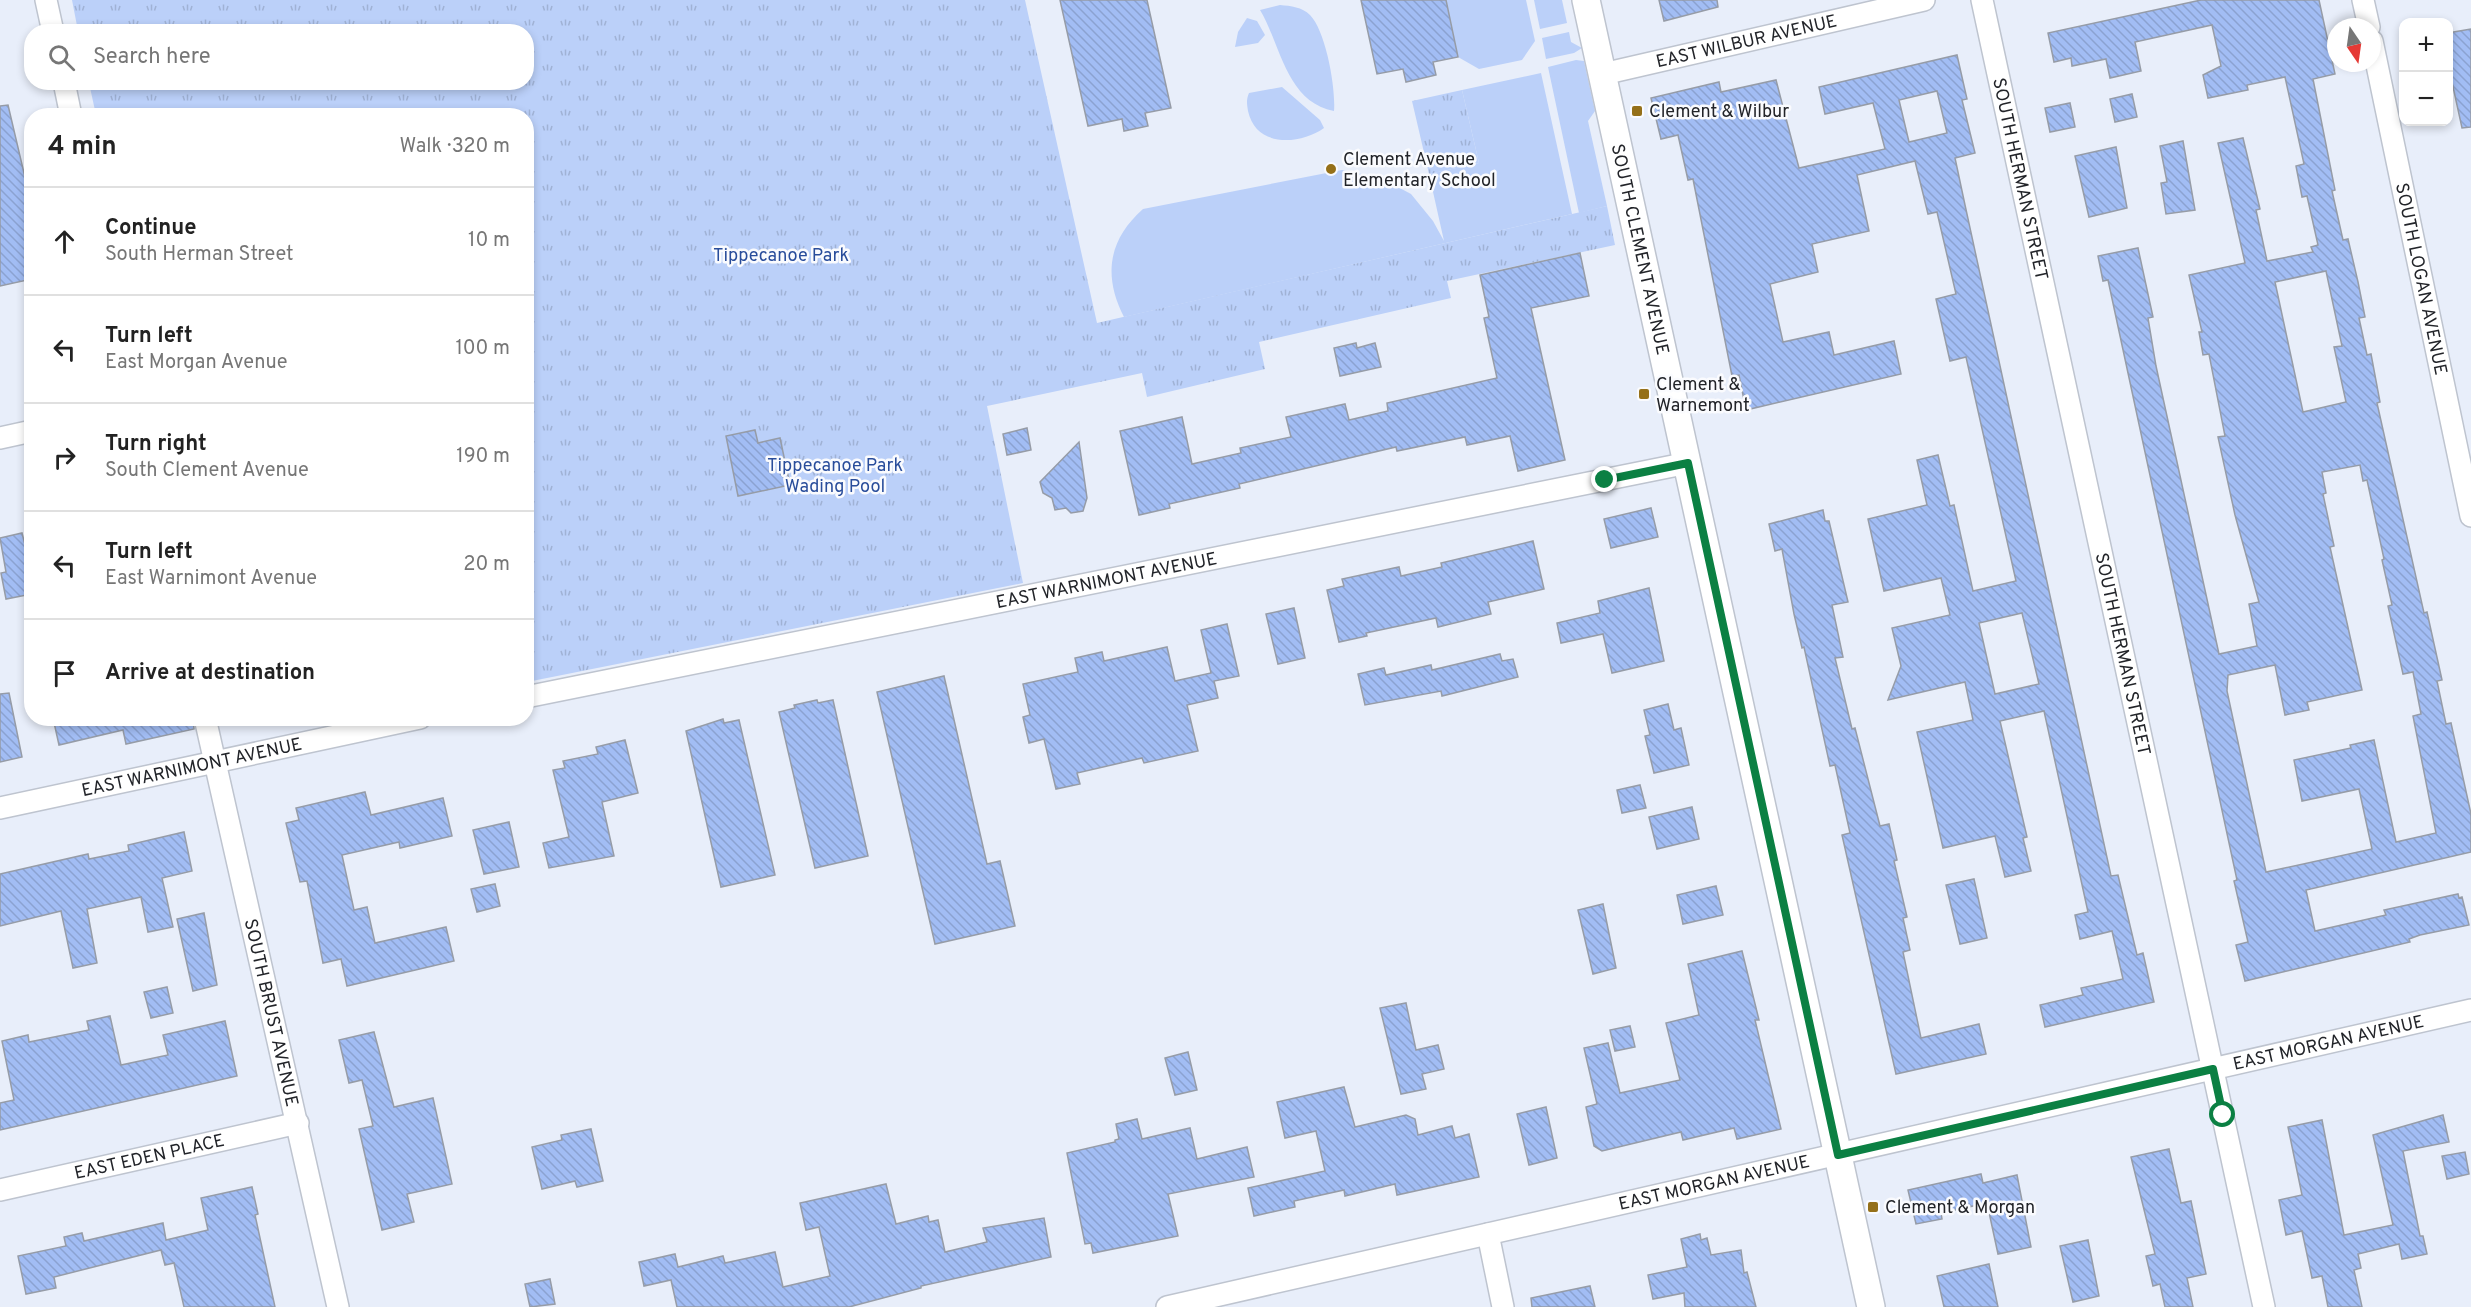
<!DOCTYPE html>
<html lang="en">
<head>
<meta charset="utf-8">
<style>
	:root { --surface:#fff; --page:#f2f2f2; --text:#222; --muted:#767676; --line:#e0e0e0 }
	body { margin:0; font-family:Overpass,sans-serif; background:var(--page); color:var(--text) }
	.controls { position:absolute; right:18px; top:18px; display:grid; overflow:hidden; border-radius:12px; box-shadow:0 3px 9px #0003 }
	.controls button { width:54px; height:54px; display:grid; place-items:center; padding:0; border:0; border-bottom:2px solid var(--line); background:var(--surface); color:var(--text); font:30px sans-serif }
	.compass { position:absolute; left:2327px; top:18px; width:54px; height:54px; border-radius:50%; background:var(--surface); box-shadow:0 3px 9px #0003; rotate:167deg }
	.stop { position:absolute; width:18px; height:18px; margin:-14px; border:4px solid #0b8043; border-radius:50%; background:#fff }
	.stop.end { background:#0b8043; border-color:#fff; box-shadow:0 2px 6px #0008 }
	.list { margin:0; padding:0; list-style:none }
	h2 { display:flex; justify-content:space-between; align-items:center; height:78px; margin:0; padding:0 24px; font-size:26px }
	h2 small { font-size:20px; font-weight:400; color:var(--muted) }
	.list li { display:grid; grid-template-columns:39px 1fr auto; gap:18px; align-items:center; box-sizing:border-box; height:108px; padding:0 24px; border-top:2px solid var(--line) }
	.list b { display:block; font-size:22px; white-space:nowrap }
	.list p { margin:0; font-size:20px; white-space:nowrap; color:var(--muted) }
	.list em { font-size:20px; font-style:normal; color:var(--muted) }
	.icon { flex:none; width:33px; height:33px; fill:none; stroke:currentColor; stroke-width:2; stroke-linecap:round; stroke-linejoin:round }
	.map { position:relative; flex:none; width:2471px; height:1307px; overflow:hidden }
	.search { position:absolute; background:var(--surface); box-shadow:0 3px 9px #0003; left:24px; top:24px; width:510px; height:66px; display:flex; align-items:center; gap:15px; box-sizing:border-box; padding:0 21px; border-radius:24px; color:var(--muted); font-size:22px }
	.panel { position:absolute; background:var(--surface); box-shadow:0 3px 9px #0003; left:24px; top:108px; width:510px; height:618px; border-radius:24px }
	.map>svg:first-child { display:block }
	.grass { fill:#bbd0f9 }
	.park { fill:url(#park-tufts) }
	.building { fill:url(#building-back-hatch); stroke:#969ca7; stroke-width:1.5; fill-rule:evenodd }
	.lines { fill:none; stroke-linecap:round; stroke-linejoin:round }
	.minor-casing { stroke:#bec4cf; stroke-width:24 }
	.tertiary-casing { stroke:#bec4cf; stroke-width:30 }
	.minor { stroke:#fff; stroke-width:21 }
	.tertiary { stroke:#fff; stroke-width:27 }
	.route { stroke:#0b8043; stroke-width:8 }
	.poi-dot { fill:#957019; stroke:#fafbfe; stroke-width:2 }
	.labels { text-anchor:middle; stroke-width:5; stroke-linejoin:round; paint-order:stroke }
	.street-label { font-size:18px; fill:#222429; stroke:#fafbfe }
	.poi-label { font-size:18px; fill:#222429; stroke:#fafbfe; text-anchor:start }
	.park-label { font-size:18px; fill:#294d9b; stroke:#fafbfe }
</style>
</head>
<body>
<div class="map">
<svg width="2471" height="1307" viewBox="0 0 2471 1307">
	<defs>
		<pattern id="park-tufts" width="24" height="20" patternUnits="userSpaceOnUse" patternTransform="scale(1.5)"><rect width="24" height="20" fill="#bbd0f9"/><path d="M3 7l-1-3M5 7V3M7 7l1-3M15 17l-1-3M17 17v-4M19 17l1-3" fill="none" stroke="#a0b2d5"/></pattern>
		<pattern id="building-back-hatch" width="6" height="6" patternUnits="userSpaceOnUse" patternTransform="scale(1.5)"><rect width="6" height="6" fill="#a2bdf4"/><path d="M-1 5l2 2M0 0l6 6M5-1l2 2" fill="none" stroke="#8ba2d1"/></pattern>
	</defs>
	<rect width="100%" height="100%" fill="#e8eefa"/>
	<!-- grass -->
	<g class="grass">
		<path d="M1446,0H1526L1535,41L1522,60L1479,69L1458,57Z"/>
		<path d="M1534,0H1562L1567,23L1540,29Z"/>
		<path d="M1280,5C1291,6 1302,7 1310,15C1326,31 1336,89 1334,111C1286,102 1281,45 1260,10Z"/>
		<path d="M1247,18L1257,21L1265,35L1258,43L1235,47L1238,32Z"/>
		<path d="M1569,32L1571,42L1582,48L1574,53L1546,59L1542,38Z"/>
		<path d="M1576,60L1584,61L1595,111L1588,121L1607,206L1579,213L1548,67Z"/>
		<path d="M1541,73L1572,214L1124,317C1103,276 1108,240 1143,209L1342,170L1381,178L1411,194L1433,221L1444,241L1429,174L1479,163L1462,90Z"/>
		<path d="M1282,87L1320,120L1324,128C1300,145 1256,148 1248,111C1247,104 1246,100 1249,93Z"/>
	</g>
	<!-- park -->
	<g class="park">
		<path d="M72,0H1025L1097,323L1607,206L1615,245L1447,281L1451,298L1259,342L1265,369L1147,397L1142,373L987,406L1023,583L527,682L526,116L96,115L89,83L526,82V32L78,31Z"/>
		<path d="M1462,90L1479,163L1429,174L1412,101Z"/>
	</g>
	<!-- building -->
	<g class="building">
		<path d="M1060,0H1147L1171,108L1145,113L1148,126L1124,131L1122,119L1088,126Z"/>
		<path d="M1361,0H1446L1458,57L1433,62L1436,75L1406,82L1403,69L1377,74Z"/>
		<path d="M1659,0H1717L1718,7L1664,21Z"/>
		<path d="M2201,0H2319L2335,74L2313,79L2335,190L2332,191L2343,240L2348,239L2358,282L2365,317L2359,318L2367,355L2371,354L2380,402L2377,403L2424,613L2427,612L2442,680L2437,681L2446,724L2451,723L2471,814V852L2306,890L2315,931L2386,915L2384,910L2458,894L2459,898L2462,897L2469,925L2420,935L2409,939L2410,942L2245,981L2236,945L2248,942L2234,881L2237,880L2108,280L2103,281L2098,256L2138,248L2153,317L2148,318L2156,366L2219,654L2257,646L2249,604L2259,602L2235,515L2218,437L2225,436L2209,354L2203,355L2199,332H2202L2189,275L2245,263L2218,143L2243,138L2260,209L2256,210L2267,261L2313,252L2311,247L2318,245L2307,196L2302,197L2296,166L2304,164L2285,77L2247,85L2248,90L2208,98L2203,75L2221,66L2212,25L2135,42L2141,71L2110,78L2106,59L2072,66L2071,58L2054,62L2048,33ZM2326,271L2342,346L2334,347L2346,402L2303,412L2275,282ZM2360,465L2363,481L2367,480L2384,559L2382,560L2392,605L2388,606L2403,674L2413,672L2421,714L2413,716L2436,833L2396,842L2374,740L2350,745L2351,748L2294,760L2302,801L2359,789L2372,849L2266,872L2227,691L2228,675L2275,665L2285,715L2309,710L2307,702L2362,690L2330,547L2334,546L2323,494L2326,493L2322,472Z"/>
		<path d="M2471,29V127L2462,128L2448,64V33Z"/>
		<path d="M1957,55L1967,99L1962,100L1975,153L1955,158L1965,205L2111,876L2118,875L2137,955L2143,953L2154,1002L2045,1027L2040,1005L2083,995L2081,988L2123,979L2112,931L2080,939L2075,915L2088,912L2044,711L2000,721L2027,837L2023,838L2031,871L2005,877L1995,836L1943,848L1917,732L1973,720L1965,682L1888,700L1901,666L1892,628L1950,615L1941,578L1884,591L1868,519L1927,505L1917,460L1938,455L1950,506L1954,505L1973,591L2016,581L1966,357L1950,361L1936,299L1956,294L1937,212L1928,214L1915,161L1857,175L1869,231L1812,244L1818,272L1770,284L1783,342L1829,332L1834,355L1894,341L1901,374L1746,410L1739,375L1732,376L1693,179L1688,180L1678,135L1661,139L1651,98L1719,82L1721,92L1776,80L1799,168L1885,149L1873,103L1825,114L1819,87ZM1937,91L1947,133L1909,142L1899,100ZM2022,613L2039,684L1995,694L1979,623Z"/>
		<path d="M2132,94L2137,117L2115,122L2110,99Z"/>
		<path d="M2070,103L2075,127L2050,132L2045,108Z"/>
		<path d="M8,105L32,207V279L0,286V106Z"/>
		<path d="M2183,141L2195,210L2166,214L2161,183L2167,182L2160,146Z"/>
		<path d="M2116,147L2127,208L2089,217L2075,156Z"/>
		<path d="M1580,253L1589,296L1531,308L1565,460L1518,471L1510,436L1467,445L1465,437L1397,451L1396,447L1239,484L1240,488L1169,504L1170,508L1139,515L1120,431L1182,417L1192,464L1241,453L1240,448L1291,437L1286,417L1345,404L1349,420L1388,411L1387,403L1497,378L1484,318L1489,317L1480,275Z"/>
		<path d="M1356,343L1357,348L1375,343L1381,367L1340,376L1334,348Z"/>
		<path d="M1027,428L1031,450L1007,455L1003,434Z"/>
		<path d="M755,430L758,443L780,438L790,485L738,496L726,436Z"/>
		<path d="M1079,442L1087,498L1083,511L1071,513L1066,508L1055,510L1052,498L1043,493L1040,482Z"/>
		<path d="M1651,508L1658,537L1611,548L1604,519Z"/>
		<path d="M1823,510L1825,521H1829L1848,602L1832,605L1843,657L1835,658L1852,729L1855,728L1880,826L1889,824L1897,860L1894,861L1907,917L1903,918L1910,950L1903,952L1921,1038L1979,1024L1986,1054L1896,1074L1842,835L1850,833L1835,765L1830,766L1804,647L1802,648L1794,614L1782,549L1775,551L1769,524Z"/>
		<path d="M22,533L32,572V594L6,599L1,573L6,572L0,538Z"/>
		<path d="M1533,541L1544,589L1488,602L1491,614L1438,627L1436,618L1366,633L1367,636L1339,642L1327,590L1344,586L1342,579L1399,567L1401,576L1442,567L1441,563Z"/>
		<path d="M1649,588L1664,661L1612,673L1603,634L1561,643L1557,623L1600,613L1598,601Z"/>
		<path d="M1294,608L1305,658L1278,664L1266,614Z"/>
		<path d="M1227,624L1239,676L1214,681L1218,698L1187,705L1198,751L1144,763L1142,758L1077,773L1080,784L1056,789L1044,739L1029,743L1023,717L1030,715L1023,684L1078,672L1075,658L1102,652L1104,661L1167,647L1175,681L1211,673L1201,630Z"/>
		<path d="M1500,654L1502,661L1513,659L1518,677L1442,696L1441,691L1365,705L1358,674L1384,668L1386,675L1431,665L1432,670Z"/>
		<path d="M944,676L987,864L1000,861L1015,926L935,944L877,692Z"/>
		<path d="M9,693L22,757L0,762V694Z"/>
		<path d="M817,700L818,703L833,700L868,856L815,868L779,712L795,708L794,705Z"/>
		<path d="M1668,704L1674,730L1681,728L1689,765L1654,773L1645,736L1650,735L1644,710Z"/>
		<path d="M53,718H193L194,729L126,744L123,730L59,745Z"/>
		<path d="M723,719L724,723L739,720L775,875L721,887L686,731Z"/>
		<path d="M625,740L638,793L602,802L614,856L549,868L543,843L569,837L553,770L565,768L563,761L598,754L596,747Z"/>
		<path d="M1640,785L1646,808L1622,813L1617,790Z"/>
		<path d="M365,792L371,815L443,798L452,836L400,848L399,842L342,855L354,910L367,907L375,943L446,927L454,961L347,986L341,959L323,963L307,881L300,882L286,823L299,820L296,808Z"/>
		<path d="M1692,807L1699,839L1657,849L1649,817Z"/>
		<path d="M509,822L519,867L484,874L473,830Z"/>
		<path d="M184,832L192,871L162,878L173,927L148,932L141,897L87,909L97,963L73,968L61,911L0,926V874L88,854L89,859L129,851L128,845Z"/>
		<path d="M1974,879L1987,938L1960,944L1946,885Z"/>
		<path d="M495,884L500,906L477,912L471,889Z"/>
		<path d="M1716,886L1723,915L1683,924L1677,895Z"/>
		<path d="M1603,904L1616,968L1593,974L1578,910Z"/>
		<path d="M204,913L217,985L193,991L177,919Z"/>
		<path d="M1742,951L1759,1020H1755L1781,1129L1737,1139L1734,1128L1683,1140L1681,1132L1602,1151L1594,1146L1586,1107L1597,1104L1584,1048L1608,1043L1620,1093L1680,1080L1666,1023L1699,1015L1688,964Z"/>
		<path d="M167,987L173,1013L151,1018L144,992Z"/>
		<path d="M1406,1003L1416,1050L1438,1045L1444,1069L1422,1074L1426,1089L1401,1094L1380,1008Z"/>
		<path d="M110,1016L121,1065L168,1055L163,1035L225,1021L237,1076L0,1130V1103L14,1100L2,1041L28,1035L29,1042L89,1030L87,1021Z"/>
		<path d="M1630,1026L1635,1047L1615,1051L1610,1030Z"/>
		<path d="M374,1032L394,1107L433,1098L452,1184L407,1194L414,1222L382,1230L359,1129L373,1126L362,1080L349,1083L339,1040Z"/>
		<path d="M1188,1052L1197,1090L1175,1095L1165,1058Z"/>
		<path d="M1344,1087L1355,1127L1406,1115L1415,1119L1418,1135L1452,1126L1455,1138L1469,1134L1479,1177L1397,1195L1395,1184L1345,1196L1344,1190L1294,1201L1295,1207L1254,1216L1248,1188L1325,1171L1316,1131L1285,1138L1277,1102Z"/>
		<path d="M1546,1107L1557,1158L1529,1165L1517,1114Z"/>
		<path d="M2443,1115L2449,1142L2403,1151L2420,1236H2423L2427,1254L2402,1259L2399,1244L2358,1254L2361,1268L2354,1270L2362,1307H2328L2322,1276L2312,1278L2302,1231L2286,1235L2279,1200L2302,1195L2288,1127L2322,1120L2344,1235L2393,1225L2373,1135Z"/>
		<path d="M1137,1119L1142,1139L1190,1128L1197,1159L1247,1147L1254,1177L1168,1194L1178,1236L1093,1253L1091,1243L1085,1244L1067,1153L1115,1142V1140L1119,1139L1116,1124Z"/>
		<path d="M591,1129L603,1181L577,1187L575,1181L542,1189L532,1147L562,1140L561,1135Z"/>
		<path d="M2169,1149L2181,1203L2191,1201L2206,1274L2187,1278L2193,1307H2165L2160,1284L2153,1286L2146,1256L2155,1254L2131,1157Z"/>
		<path d="M2465,1152L2469,1174L2447,1179L2442,1156Z"/>
		<path d="M1981,1174L1983,1183L2017,1175L2031,1247L1998,1254L1987,1203L1941,1213L1942,1219L1916,1224L1908,1190Z"/>
		<path d="M886,1184L896,1224L928,1216L929,1222L938,1220L945,1252L987,1242L983,1228L1044,1218L1051,1257L921,1286V1288L849,1307H677L671,1280L644,1286L639,1262L675,1254L678,1267L723,1256L725,1263L775,1252L783,1287L830,1276L819,1227L806,1230L800,1203Z"/>
		<path d="M252,1187L258,1214L255,1215L275,1307H184L174,1263L165,1265L161,1250L54,1277L56,1288L26,1294L18,1256L66,1246L64,1237L82,1233L84,1241L163,1223L166,1240L208,1230L201,1198Z"/>
		<path d="M1700,1234L1701,1240L1707,1238L1711,1255L1741,1250L1744,1273L1747,1272L1756,1307H1685L1684,1293L1653,1299L1648,1275L1687,1267L1681,1239Z"/>
		<path d="M2088,1240L2099,1296L2073,1302L2060,1246Z"/>
		<path d="M1989,1264L1998,1307H1944L1937,1276Z"/>
		<path d="M550,1279L555,1304L530,1307L525,1284Z"/>
		<path d="M1590,1286L1595,1307H1532L1531,1298Z"/>
	</g>
	<g class="lines">
		<defs>
			<g id="minor">
				<path d="M46,0L53,32"/>
				<path id="s1" d="M1982,0L2264,1307"/>
				<path d="M2363,0L2369,27"/>
				<path id="s2" d="M2372,41L2471,516"/>
				<path id="s3" d="M1603,74L1924,0"/>
				<path d="M64,82L71,116"/>
				<path d="M0,438L32,431"/>
				<path id="s4" d="M526,697L1688,463"/>
				<path id="s5" d="M205,718L338,1307"/>
				<path id="s6" d="M0,808L420,718"/>
				<path id="s7" d="M0,1190L298,1123"/>
				<path d="M1488,1234L1503,1307"/>
				<path id="s8" d="M1167,1307L2471,1010"/>
			</g>
			<g id="tertiary">
				<path id="s9" d="M1586,0L1871,1307"/>
			</g>
		</defs>
		<!-- minor casing -->
		<use href="#minor" class="minor-casing"/>
		<!-- tertiary casing -->
		<use href="#tertiary" class="tertiary-casing"/>
		<!-- minor -->
		<use href="#minor" class="minor"/>
		<!-- tertiary -->
		<use href="#tertiary" class="tertiary"/>
	</g>
	<g class="lines">
		<!-- route -->
		<path class="route" d="M1605,480L1688,463L1838,1155L2213,1069L2223,1115"/>
	</g>
	<!-- markers -->
	<g class="poi-dot">
		<rect x="1631" y="105" width="12" height="12" rx="3"/>
		<circle cx="1331" cy="169" r="6"/>
		<rect x="1638" y="388" width="12" height="12" rx="3"/>
		<rect x="1867" y="1201" width="12" height="12" rx="3"/>
	</g>
	<g class="labels">
		<!-- street labels -->
		<g class="street-label">
			<text dy="6" stroke="none"><textPath href="#s3" startOffset="147">EAST WILBUR AVENUE</textPath></text>
			<text dy="6" stroke="none"><textPath href="#s1" startOffset="183">SOUTH HERMAN STREET</textPath></text>
			<text dy="6" stroke="none"><textPath href="#s9" startOffset="255">SOUTH CLEMENT AVENUE</textPath></text>
			<text dy="6" stroke="none"><textPath href="#s2" startOffset="243">SOUTH LOGAN AVENUE</textPath></text>
			<text dy="6" stroke="none"><textPath href="#s4" startOffset="592">EAST WARNIMONT AVENUE</textPath></text>
			<text dy="6" stroke="none"><textPath href="#s1" startOffset="669">SOUTH HERMAN STREET</textPath></text>
			<text dy="6" stroke="none"><textPath href="#s6" startOffset="196">EAST WARNIMONT AVENUE</textPath></text>
			<text dy="6" stroke="none"><textPath href="#s5" startOffset="302">SOUTH BRUST AVENUE</textPath></text>
			<text dy="6" stroke="none"><textPath href="#s8" startOffset="1191">EAST MORGAN AVENUE</textPath></text>
			<text dy="6" stroke="none"><textPath href="#s7" startOffset="153">EAST EDEN PLACE</textPath></text>
			<text dy="6" stroke="none"><textPath href="#s8" startOffset="561">EAST MORGAN AVENUE</textPath></text>
		</g>
		<!-- poi labels -->
		<g class="poi-label">
			<text x="1649" y="117">Clement &amp; Wilbur</text>
			<text x="1343" y="165">Clement Avenue<tspan x="1343" dy="21">Elementary School</tspan></text>
			<text x="1656" y="390">Clement &amp;<tspan x="1656" dy="21">Warnemont</tspan></text>
			<text x="1885" y="1213">Clement &amp; Morgan</text>
		</g>
		<!-- park labels -->
		<g class="park-label">
			<text x="781" y="261">Tippecanoe Park</text>
			<text x="835" y="471">Tippecanoe Park<tspan x="835" dy="21">Wading Pool</tspan></text>
		</g>
	</g>
</svg>
<div class="controls">
<button>+</button>
<button>−</button>
</div>
<svg class="compass" viewBox="-18 -18 36 36"><path d="M0-13l5 13h-10z" fill="#e53935"/><path d="M0 13l5-13h-10z" fill="#767676"/></svg>
<div class="stop" style="left:2223px;top:1115px"></div>
<div class="stop end" style="left:1605px;top:480px"></div>
<div class="search"><svg class="icon" aria-label="search" viewBox="0 0 24 24"><circle cx="10" cy="10" r="6"/><path d="M15 15l6 6"/></svg>Search here</div>
<section class="panel">
<h2>4 min<small>Walk · 320 m</small></h2>
<ul class="list">
<li><svg class="icon" aria-label="ahead" viewBox="0 0 24 24"><path d="M12 20V5M6 11l6-6 6 6"/></svg><div><b>Continue</b><p>South Herman Street</p></div><em>10 m</em></li>
<li><svg class="icon" aria-label="left" viewBox="0 0 24 24"><path d="M17 20v-9H6M10 6l-5 5 5 5"/></svg><div><b>Turn left</b><p>East Morgan Avenue</p></div><em>100 m</em></li>
<li><svg class="icon" aria-label="right" viewBox="0 0 24 24"><path d="M7 20v-9h11M14 6l5 5-5 5"/></svg><div><b>Turn right</b><p>South Clement Avenue</p></div><em>190 m</em></li>
<li><svg class="icon" aria-label="left" viewBox="0 0 24 24"><path d="M17 20v-9H6M10 6l-5 5 5 5"/></svg><div><b>Turn left</b><p>East Warnimont Avenue</p></div><em>20 m</em></li>
<li><svg class="icon" aria-label="arrive" viewBox="0 0 24 24"><path d="M6 21V4h12l-3 4 3 4H6"/></svg><div><b>Arrive at destination</b></div></li>
</ul>
</section>
</div>
</body>
</html>
